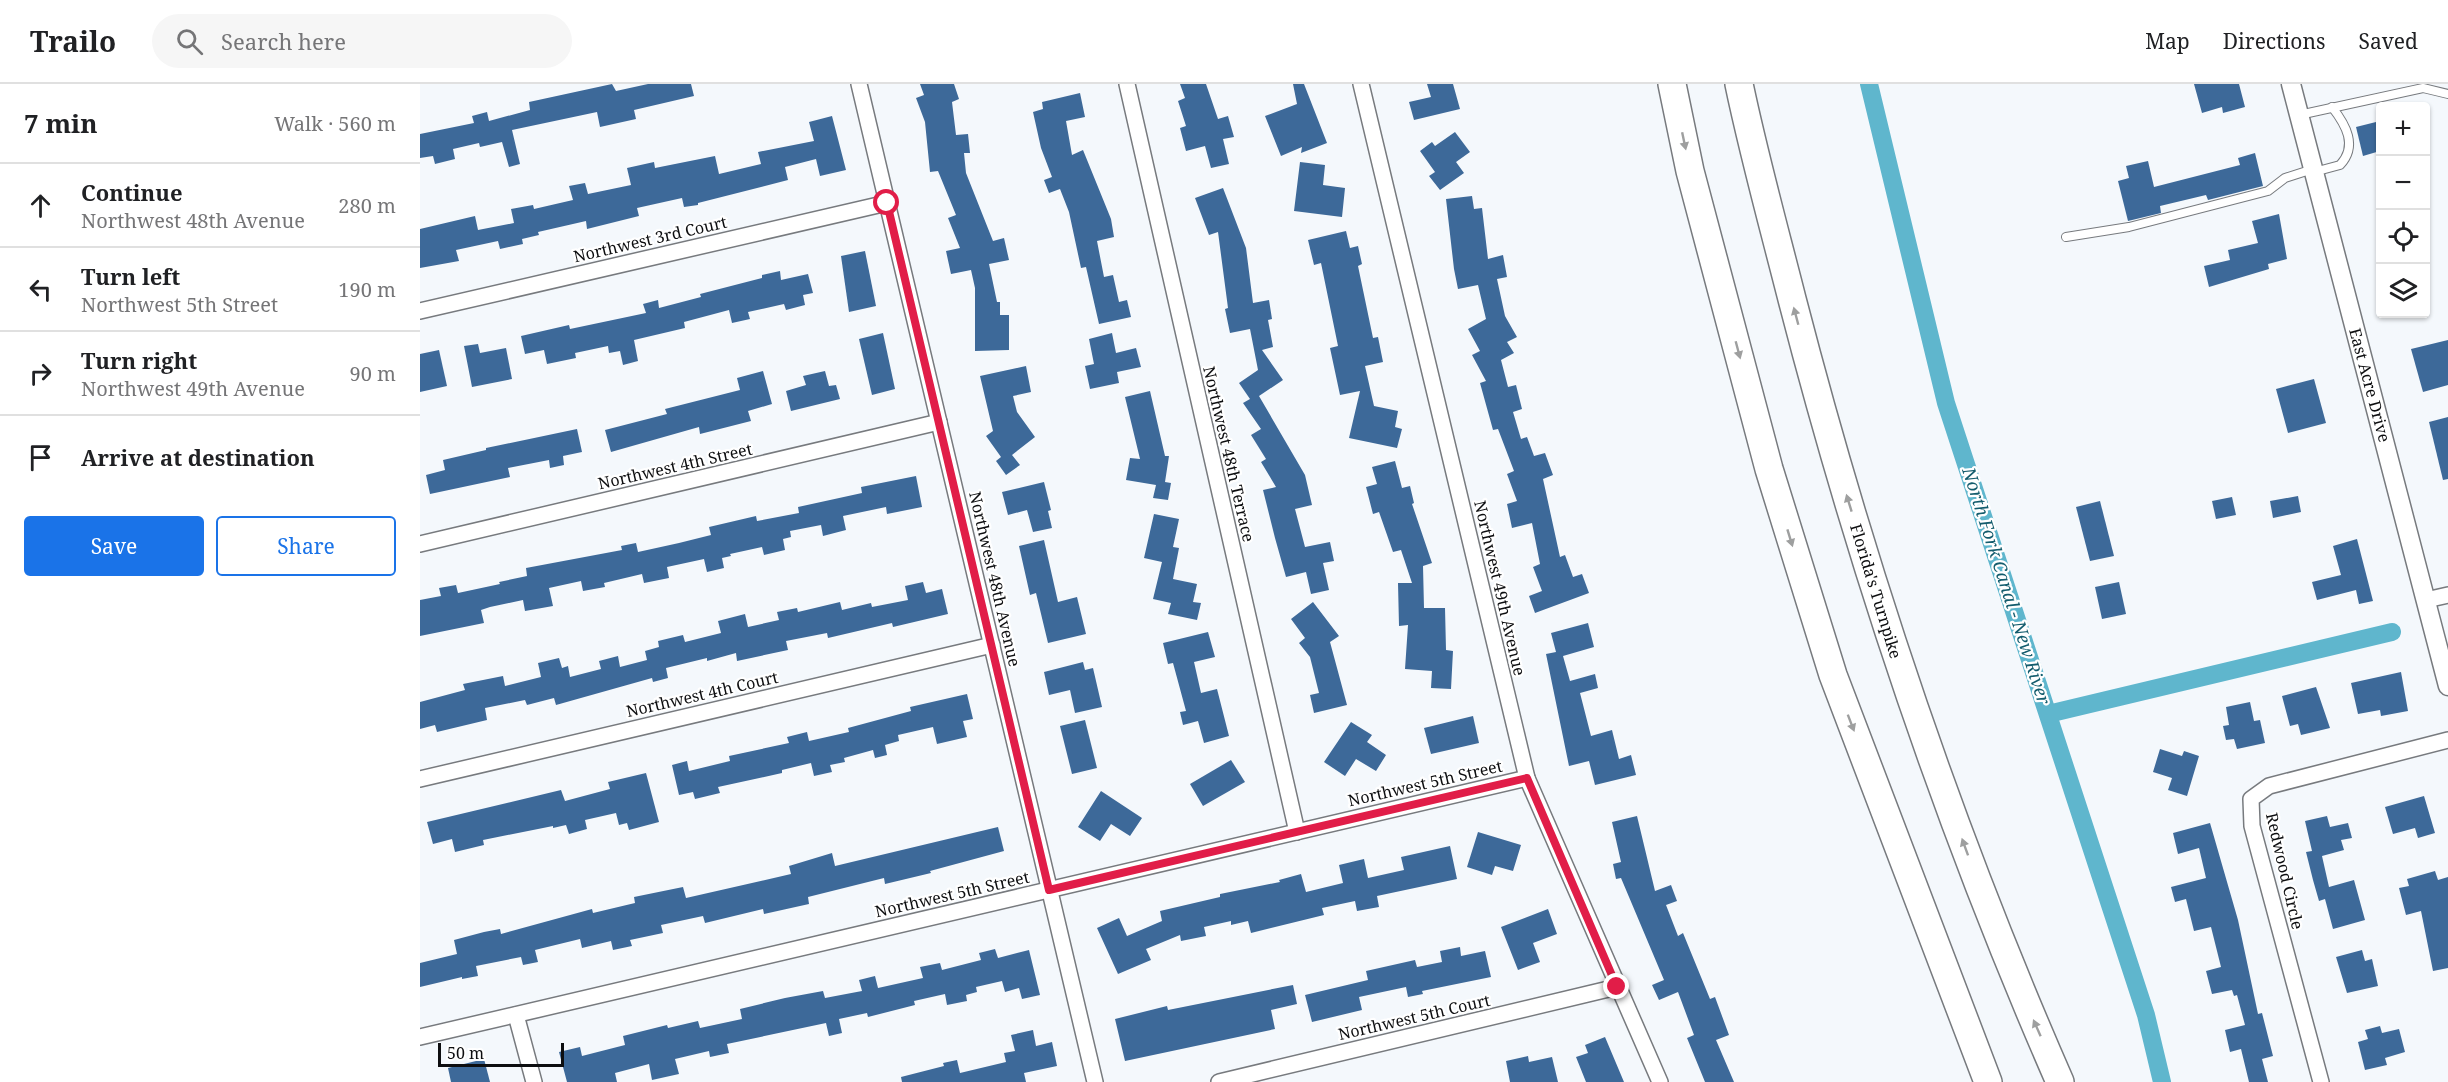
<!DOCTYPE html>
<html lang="en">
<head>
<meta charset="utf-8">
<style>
	:root { --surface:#fff; --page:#f6f6f6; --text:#202124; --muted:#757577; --line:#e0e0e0; --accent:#1a73e8 }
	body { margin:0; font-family:"Noto Serif",serif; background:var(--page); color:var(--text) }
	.controls { position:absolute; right:18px; top:18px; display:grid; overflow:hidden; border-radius:6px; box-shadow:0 2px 4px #0004 }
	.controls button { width:54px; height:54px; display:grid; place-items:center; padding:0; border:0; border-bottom:2px solid var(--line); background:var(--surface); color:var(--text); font:30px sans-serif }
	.scale { position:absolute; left:18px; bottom:15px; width:126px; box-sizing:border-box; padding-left:6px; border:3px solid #0d0e10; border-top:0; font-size:16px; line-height:21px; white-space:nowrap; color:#0d0e10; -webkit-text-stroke:4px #fff; paint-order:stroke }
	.stop { position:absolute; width:18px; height:18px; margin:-14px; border:4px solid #e11d48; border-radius:50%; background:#fff }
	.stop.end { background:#e11d48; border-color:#fff; box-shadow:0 2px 6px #0008 }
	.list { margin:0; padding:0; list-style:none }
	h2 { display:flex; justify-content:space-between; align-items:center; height:78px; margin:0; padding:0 24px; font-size:26px }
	h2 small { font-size:20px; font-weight:400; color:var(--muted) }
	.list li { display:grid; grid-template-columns:39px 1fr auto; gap:18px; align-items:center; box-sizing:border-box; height:84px; padding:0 24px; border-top:2px solid var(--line) }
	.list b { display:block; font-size:22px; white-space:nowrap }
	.list p { margin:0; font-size:20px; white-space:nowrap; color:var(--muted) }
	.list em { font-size:20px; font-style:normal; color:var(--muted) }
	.actions { display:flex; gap:12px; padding:18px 24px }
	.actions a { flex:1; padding:14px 0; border:2px solid var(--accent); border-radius:6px; text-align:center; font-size:21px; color:var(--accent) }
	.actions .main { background:var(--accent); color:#fff }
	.icon { flex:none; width:33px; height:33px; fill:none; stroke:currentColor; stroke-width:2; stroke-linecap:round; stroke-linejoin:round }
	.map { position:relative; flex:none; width:2028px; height:998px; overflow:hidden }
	header { display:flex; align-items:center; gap:36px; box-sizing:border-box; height:84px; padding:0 30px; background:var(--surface); border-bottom:2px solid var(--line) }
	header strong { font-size:28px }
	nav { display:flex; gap:33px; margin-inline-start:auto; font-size:21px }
	.search { width:420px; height:54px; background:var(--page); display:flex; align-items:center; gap:15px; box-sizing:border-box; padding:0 21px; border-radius:33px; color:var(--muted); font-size:22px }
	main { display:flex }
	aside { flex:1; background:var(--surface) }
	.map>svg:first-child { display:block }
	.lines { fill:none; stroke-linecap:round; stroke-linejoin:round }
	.canal { stroke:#5fb6cd; stroke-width:18 }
	.building { fill:#3d6999 }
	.service-casing { stroke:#777a7e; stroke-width:10 }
	.minor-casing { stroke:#777a7e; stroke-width:18 }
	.tertiary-casing { stroke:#777a7e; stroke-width:21 }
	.motorway-casing { stroke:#777a7e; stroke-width:30 }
	.service { stroke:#fff; stroke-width:8 }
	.minor { stroke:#fff; stroke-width:15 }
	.tertiary { stroke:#fff; stroke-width:18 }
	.motorway { stroke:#fff; stroke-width:27 }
	.oneway { fill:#9e9f9f }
	.route { stroke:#e11d48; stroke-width:8 }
	.labels { text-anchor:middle; stroke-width:4.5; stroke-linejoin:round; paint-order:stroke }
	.street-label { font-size:16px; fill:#0d0e10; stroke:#fff }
	.water-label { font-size:18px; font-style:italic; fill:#135c6d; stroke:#fff }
</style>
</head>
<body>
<header>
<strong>Trailo</strong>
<div class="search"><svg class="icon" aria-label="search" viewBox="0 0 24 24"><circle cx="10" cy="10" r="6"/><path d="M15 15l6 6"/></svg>Search here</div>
<nav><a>Map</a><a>Directions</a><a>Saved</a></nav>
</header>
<main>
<aside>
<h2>7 min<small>Walk · 560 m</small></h2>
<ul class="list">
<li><svg class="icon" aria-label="ahead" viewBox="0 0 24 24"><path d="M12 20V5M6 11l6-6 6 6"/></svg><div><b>Continue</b><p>Northwest 48th Avenue</p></div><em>280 m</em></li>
<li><svg class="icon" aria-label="left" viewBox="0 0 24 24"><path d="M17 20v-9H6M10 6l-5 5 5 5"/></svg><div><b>Turn left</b><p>Northwest 5th Street</p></div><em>190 m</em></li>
<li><svg class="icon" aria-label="right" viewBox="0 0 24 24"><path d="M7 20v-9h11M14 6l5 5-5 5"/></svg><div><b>Turn right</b><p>Northwest 49th Avenue</p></div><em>90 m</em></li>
<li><svg class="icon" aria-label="arrive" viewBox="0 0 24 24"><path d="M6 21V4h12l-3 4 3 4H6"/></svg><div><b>Arrive at destination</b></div></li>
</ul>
<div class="actions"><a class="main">Save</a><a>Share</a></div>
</aside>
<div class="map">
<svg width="2028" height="998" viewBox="0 0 2028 998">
	<rect width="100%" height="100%" fill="#f4f8fc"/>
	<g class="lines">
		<!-- canal -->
		<g class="canal">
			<path d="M1449,0L1526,319L1726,931L1742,998"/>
			<path d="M1628,630L1972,548"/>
		</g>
	</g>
	<!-- building -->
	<g class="building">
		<path d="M192,0L196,7L228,0H271L274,12L214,26L216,35L180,43L177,28L92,46L100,80L89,83L82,58L60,63L59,59L33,65L35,75L15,80L13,72L0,74V50L54,39L52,32L67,28L69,37L110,26L109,18Z"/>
		<path d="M500,0H534L539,15L532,18L536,51L548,50L550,69H544L546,89L573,157L584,154L589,176L569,180L577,218H580V231H589V266L555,267V204L551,186L531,190L526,167L540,164L528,134L536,131L518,87L510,88L505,38L496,14L504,11Z"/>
		<path d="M760,0H786L798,35L808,32L814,53L803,55L809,80L791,84L785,62L766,67L760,44L766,42L758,17L765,14Z"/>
		<path d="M873,0H884L907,59L881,69L882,63L861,72L845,32L877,20Z"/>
		<path d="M1007,0H1033L1040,25L994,36L989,18L1011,13Z"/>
		<path d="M1774,0H1819L1825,23L1803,29L1802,23L1782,29Z"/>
		<path d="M660,9L665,33L646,37L652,71L663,66L691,135L694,153L677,157L684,193L693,191L699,218L707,216L711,233L679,240L666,183L661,184L649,128L640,105L629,109L624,96L632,93L621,64L613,28L623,25L622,18Z"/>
		<path d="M412,32L426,86L400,92L396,75L365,83L368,96L278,119V121L264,123L262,114L217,124L219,132L167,145L166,137L118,148L119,151L102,155L103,160L80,165L78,157L36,166L39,177L0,184V145L55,132L58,146L94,139L91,125L113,121L114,125L153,116L149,102L165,99L168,110L211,101L207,84L234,78L235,84L295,72L299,90L341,80L338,68L394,57L389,38Z"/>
		<path d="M1960,37V67L1943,72L1936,43Z"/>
		<path d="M1035,48L1050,68L1036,78L1044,89L1020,106L1009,92L1015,88L1000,67L1012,58L1015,62Z"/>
		<path d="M1835,69L1843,102L1788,116L1786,111L1740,122L1741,129L1708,137L1698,97L1709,94L1706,82L1728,77L1734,103L1820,81L1818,74Z"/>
		<path d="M880,78L905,81L903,101L925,104L922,133L874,127Z"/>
		<path d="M803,104L826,164L833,219L849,216L852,235L848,236L853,263L842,266L863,296L839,312L885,391L892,421L875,425L885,463L910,458L914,477L903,479L909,506L891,510L886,488L866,493L855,454L843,406L856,403L841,378L846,375L831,351L841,345L823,319L830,315L819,299L838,286L830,245L810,249L805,225L808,224L798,148L789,151L775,114Z"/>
		<path d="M1052,112L1054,125L1062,124L1068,175L1083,171L1087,193L1077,195L1085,232L1097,253L1087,258L1094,269L1081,276L1088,303L1096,301L1102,325L1093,328L1101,355L1107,353L1114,372L1125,369L1133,391L1123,395L1140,473L1145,471L1153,493L1162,490L1169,509L1115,529L1109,512L1122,507L1113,483L1120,480L1112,439L1092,444L1087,420L1097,417L1087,390L1094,387L1078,345L1073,346L1060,299L1066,297L1052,271L1060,267L1048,245L1066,235L1058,201L1038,205L1034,185L1026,115Z"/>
		<path d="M1859,130L1867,175L1848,180L1849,185L1789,203L1784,182L1810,176L1808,166L1838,159L1832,137Z"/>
		<path d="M926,147L930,164L938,162L942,180L938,182L953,254L958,253L963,278L945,282L954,322L978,327L975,343L982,345L977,364L929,354L940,307L920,311L910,264L918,262L901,179L894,181L888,156Z"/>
		<path d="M445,167L456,222L429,228L421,172Z"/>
		<path d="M360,187L361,196L388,190L393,209L383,211L385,221L366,226L364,220L328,228L330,235L312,239L309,226L264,238L265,244L214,256L218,277L203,281L200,267L189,269L188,262L155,269L156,274L127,280L124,266L105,270L101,252L149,241L150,245L226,229L223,220L238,216L239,224L281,213L280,210L342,194V191Z"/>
		<path d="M463,249L475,305L452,311L439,255Z"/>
		<path d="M692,249L696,269L716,264L721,283L697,288L699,299L670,305L665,282L674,280L669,255Z"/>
		<path d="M2028,256V301L2003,308L1991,265Z"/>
		<path d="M58,260L60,269L86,264L92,295L52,303L44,262Z"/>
		<path d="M19,266L27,302L0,308V270Z"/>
		<path d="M606,282L611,308L593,312L597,328L615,353L592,371L600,381L586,391L576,377L581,373L566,352L573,347L560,292Z"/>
		<path d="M343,287L352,320L328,327L331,337L280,350L279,343L191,368L185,346L247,330L245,325L320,306L317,294Z"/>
		<path d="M405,287L409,302L416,301L420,315L371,327L366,307L386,301L383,292Z"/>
		<path d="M1894,295L1906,339L1868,349L1856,305Z"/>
		<path d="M730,307L745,372H749L745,398L751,399L748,416L733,414L736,401L706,396L710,374L720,375L705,313Z"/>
		<path d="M2028,333V395L2023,396L2009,338Z"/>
		<path d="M157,345L162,368L143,372L144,381L130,384L129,376L88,384L90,393L10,410L6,391L25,386L23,376L66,366V364Z"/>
		<path d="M975,377L982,404L990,402L994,419L992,420L1012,479L1003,482L1004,524H1025L1026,566L1033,567L1031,605L1011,604L1012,587L985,585L988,541L979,542L978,499H992L981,466L973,468L959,428L953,430L946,403L957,400L952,383Z"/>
		<path d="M496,392L502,423L467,430L466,423L423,432L426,446L403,452L401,441L370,447L371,453L363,455L365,466L344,471L342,463L310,470L311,472L302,474L304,484L287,488L284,475L247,483L249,494L224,499L222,490L184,499L185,503L163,507L161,497L129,504L133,522L105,527L103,516L70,523L61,526L64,539L0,552V516L21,512L19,504L36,501L38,509L80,500L79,498L107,492L106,484L202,466L201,462L216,459L218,468L259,459L291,451L289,443L336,432L337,437L379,429L378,423L442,409L441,403Z"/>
		<path d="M624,398L631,426L628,427L632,444L613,448L607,426L588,431L582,408Z"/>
		<path d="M1878,412L1881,428L1853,434L1850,417Z"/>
		<path d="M1812,413L1816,431L1796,435L1792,417Z"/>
		<path d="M1680,417L1694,472L1670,477L1656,423Z"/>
		<path d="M734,430L759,435L753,463L759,464L753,495L777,500L773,518L781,519L777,536L748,530L751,519L733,515L742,478L724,474Z"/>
		<path d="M1937,455L1953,517L1939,520L1936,506L1897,516L1892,498L1921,491L1913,462Z"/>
		<path d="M624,456L638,518L657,513L666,550L628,559L616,509L610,511L599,462Z"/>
		<path d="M503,498L506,509L522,505L528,530L473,543L472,539L408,554L407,549L366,557L368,566L317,577L316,569L287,577V574L246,584L248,594L233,598L232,594L136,621L134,614L107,621L105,616L65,624L67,636L17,648L15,641L0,645V618L45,606L43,600L83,592L85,602L121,593L118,579L139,574L142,584L148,582L150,593L181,585L179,577L198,572L200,583L227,576L225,567L239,563L238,557L263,551L265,558L301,549L298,537L325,530L328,543L359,536L357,528L377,524L378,528L420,518L422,526L451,519L452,523L488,516L485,502Z"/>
		<path d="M1699,498L1706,530L1682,535L1675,503Z"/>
		<path d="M893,518L919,552L910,558L927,621L894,629L890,611L899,609L890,573L879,559L885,554L871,535Z"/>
		<path d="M1168,539L1174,563L1143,572L1150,597L1175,590L1178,604L1160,609L1171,652L1192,646L1199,675L1211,671L1216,691L1175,701L1169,677L1149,682L1126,570L1136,568L1131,549Z"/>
		<path d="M788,548L795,573L774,578L781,609L797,605L809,652L784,659L778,637L763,641L760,628L766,627L753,579L748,580L743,559Z"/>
		<path d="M663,578L665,586L673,584L682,623L655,629L650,606L629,611L624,588Z"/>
		<path d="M1981,588L1988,627L1961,632L1960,626L1938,630L1931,599Z"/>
		<path d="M1896,603L1910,644L1881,651L1878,640L1870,642L1862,612Z"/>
		<path d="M547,610L553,635L543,637L547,653L517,660L513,643L478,651L479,657L465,661L467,671L455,674L453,666L424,674L425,678L410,681L412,688L394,692L391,679L362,686V689L298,703L300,709L275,715L273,708L259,711L252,681L267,677L269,687L310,677L309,672L369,659L367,653L387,648L389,657L429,648L428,644L491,627L490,623Z"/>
		<path d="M1830,618L1834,637L1840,636L1845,659L1817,665L1814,655L1806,656L1803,642L1809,641L1806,623Z"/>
		<path d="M1053,632L1059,659L1011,670L1004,644Z"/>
		<path d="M665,636L677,684L652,690L640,642Z"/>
		<path d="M931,638L952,651L947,658L966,671L956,687L936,675L925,692L904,678Z"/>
		<path d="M1740,665L1762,672L1764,667L1779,672L1767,712L1748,706L1752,694L1733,688Z"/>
		<path d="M811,676L825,698L783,722L770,700Z"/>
		<path d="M226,689L239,738L209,746L207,739L199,741L196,729L165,736L167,745L149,750L146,741L133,744V742L63,756L64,761L35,768L32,755L13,760L7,738L141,706L145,717L190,705L188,698Z"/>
		<path d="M681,707L722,734L710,752L691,740L680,757L658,743Z"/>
		<path d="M2004,712L2015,749L1998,754L1995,744L1973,750L1965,723Z"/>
		<path d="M1217,732L1235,807L1251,801L1257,817L1246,821L1258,852L1263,849L1290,915L1295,913L1309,951L1296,956L1314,998H1285L1267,954L1274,951L1258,908L1239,916L1232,901L1244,896L1201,794L1196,795L1193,780L1201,778L1192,738Z"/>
		<path d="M1907,732L1910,743L1928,739L1932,754L1921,756L1924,766L1902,772L1909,803L1934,796L1945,836L1913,845L1905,815L1899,817L1893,796L1886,768L1892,767L1885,737Z"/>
		<path d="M1790,739L1818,836L1838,930L1842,929L1853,972L1842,975L1848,998H1829L1821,965L1810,968L1805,946L1825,941L1817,911L1814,912L1812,906L1792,910L1786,887L1801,883L1791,843L1774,847L1766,815L1755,818L1751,803L1786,794L1779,764L1758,770L1753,749Z"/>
		<path d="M578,743L584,767L510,787L511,789L465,800L464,794L388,813L389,820L344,830L343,825L285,839L283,832L241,841L243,849L210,856L212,862L193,866L191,857L162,864L160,855L115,866L118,878L103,881L101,873L56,882L58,892L42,895V893L0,903V879L37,870L34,856L64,848L80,845L81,850L172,825L173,829L215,819L214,813L263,803L266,814L371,790L369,782L412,769L415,782Z"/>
		<path d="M1058,748L1101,761L1093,787L1075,782L1072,791L1047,783Z"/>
		<path d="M1030,762L1037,795L957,812L959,823L937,827L935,817L902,824L904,831L831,849L828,837L811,841V837L784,843L786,852L761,857L760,851L726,865L731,876L698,890L677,844L699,834L707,852L742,837L740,827L800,813V810L860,798L859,796L881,790L886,808L923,799L919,781L944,775L948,794L984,786L981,773Z"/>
		<path d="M2015,787L2018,796L2028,793V884L2013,887L2001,827L1986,831L1979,804L1989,802L1987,795Z"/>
		<path d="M1128,825L1137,850L1113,859L1120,878L1098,886L1081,843Z"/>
		<path d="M1040,863L1041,872L1065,867L1071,893L1002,907L1003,910L988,913L986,903L939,913L942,926L892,938L885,911L948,896L946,887L995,876L997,883L1022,878L1020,867Z"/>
		<path d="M575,865L578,874L609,866L620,911L602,915L599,904L585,908L582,897L556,903L557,908L546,911L547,917L527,921L525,910L494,917L495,921L448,933L447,929L419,935L422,949L409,952L406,939L307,960L309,969L290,973L289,967L255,975L259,990L232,996L229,980L195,989L197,998H147L139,968L160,963L162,972L205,961L203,952L247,941L248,944L278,937L280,944L322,935L320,925L365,914L403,907L405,914L442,907L439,896L455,892L458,904L503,894L500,883L520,879L522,886L561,876L559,869Z"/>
		<path d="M1942,866L1945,877L1952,875L1958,902L1927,909L1916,873Z"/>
		<path d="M873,901L877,920L851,926L855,945L705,977L695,935L747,922L748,926Z"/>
		<path d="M1960,942L1962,949L1979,945L1985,968L1965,974L1967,981L1945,986L1938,958L1948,955L1945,946Z"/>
		<path d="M613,946L616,962L632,958L637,982L604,989L606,998H482L481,993L524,982L523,979L537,976L540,989L586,978L584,969L595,967L591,951Z"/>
		<path d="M1185,953L1204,998H1166L1156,973L1168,969L1165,961Z"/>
		<path d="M1108,972L1109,978L1132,973L1138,998H1090L1086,977Z"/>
		<path d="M64,975L70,998H31L28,984Z"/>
	</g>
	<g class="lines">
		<defs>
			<g id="service">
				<path d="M1879,31L2003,4L2028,10"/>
				<path d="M1894,88L1920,81C1938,62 1926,41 1912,23"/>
				<path d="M1646,153L1709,143L1848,107L1865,94L1893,85"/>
			</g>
			<g id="minor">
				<path d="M439,0L675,998"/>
				<path d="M707,0L877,748"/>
				<path d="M941,0L1107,694L1240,998"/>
				<path d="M0,227L467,119"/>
				<path d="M0,460L519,338"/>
				<path d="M2006,516L2028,511"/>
				<path d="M0,695L572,561"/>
				<path d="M96,931L114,998"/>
				<path d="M0,953L1107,694"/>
				<path d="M799,998L1197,903"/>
				<path d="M1901,998L1832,742L1831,715L1849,702L2028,656"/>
			</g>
			<path id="tertiary" d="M1871,0L2028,602"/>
			<g id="motorway">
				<path d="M1252,0L1270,87L1349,385L1413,591L1568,998"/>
				<path d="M1319,0C1334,72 1354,144 1372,215C1441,482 1529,745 1640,998"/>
			</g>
		</defs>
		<!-- service casing -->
		<use href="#service" class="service-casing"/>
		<!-- minor casing -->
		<use href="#minor" class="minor-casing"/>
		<!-- tertiary casing -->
		<use href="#tertiary" class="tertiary-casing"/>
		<!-- motorway casing -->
		<use href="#motorway" class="motorway-casing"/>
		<!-- service -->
		<use href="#service" class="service"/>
		<!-- minor -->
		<use href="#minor" class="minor"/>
		<!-- tertiary -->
		<use href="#tertiary" class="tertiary"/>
		<!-- motorway -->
		<use href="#motorway" class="motorway"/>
	</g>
	<!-- one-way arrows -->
	<defs><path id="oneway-solid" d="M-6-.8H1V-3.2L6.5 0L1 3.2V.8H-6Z" transform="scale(1.5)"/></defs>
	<g class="oneway">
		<use href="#oneway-solid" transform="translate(1264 57) rotate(78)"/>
		<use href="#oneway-solid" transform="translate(1376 232) rotate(-105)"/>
		<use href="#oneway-solid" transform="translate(1318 266) rotate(75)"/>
		<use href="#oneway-solid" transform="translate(1429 419) rotate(-107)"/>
		<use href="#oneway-solid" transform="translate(1370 454) rotate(73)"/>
		<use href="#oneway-solid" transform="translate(1431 639) rotate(69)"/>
		<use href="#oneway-solid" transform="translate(1545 763) rotate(-110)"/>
		<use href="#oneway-solid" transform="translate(1617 944) rotate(-114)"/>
	</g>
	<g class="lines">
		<!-- route -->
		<path class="route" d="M467,119L629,806L1107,694L1197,903"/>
	</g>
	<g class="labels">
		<!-- street labels -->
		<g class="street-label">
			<text transform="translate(230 155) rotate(-13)" y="6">Northwest 3rd Court</text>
			<text transform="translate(1950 301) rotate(75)" y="6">East Acre Drive</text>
			<text transform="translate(809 370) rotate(77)" y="6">Northwest 48th Terrace</text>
			<text transform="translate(255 382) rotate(-13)" y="6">Northwest 4th Street</text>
			<text transform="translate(575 495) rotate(77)" y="6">Northwest 48th Avenue</text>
			<text transform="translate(1080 504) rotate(77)" y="6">Northwest 49th Avenue</text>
			<text transform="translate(1456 507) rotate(73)" y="6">Florida's Turnpike</text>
			<text transform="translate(282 610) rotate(-13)" y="6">Northwest 4th Court</text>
			<text transform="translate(1005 699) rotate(-13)" y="6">Northwest 5th Street</text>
			<text transform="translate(1865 787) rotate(77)" y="6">Redwood Circle</text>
			<text transform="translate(532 810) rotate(-13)" y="6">Northwest 5th Street</text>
			<text transform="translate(994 933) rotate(-13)" y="6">Northwest 5th Court</text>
		</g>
		<!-- water labels -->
		<g class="water-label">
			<text transform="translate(1586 502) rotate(72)" y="6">North Fork Canal - New River</text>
		</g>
	</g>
</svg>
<div class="controls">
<button>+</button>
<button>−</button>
<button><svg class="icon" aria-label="locate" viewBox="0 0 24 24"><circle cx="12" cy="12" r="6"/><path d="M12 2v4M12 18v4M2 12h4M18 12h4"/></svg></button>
<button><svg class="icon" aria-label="layers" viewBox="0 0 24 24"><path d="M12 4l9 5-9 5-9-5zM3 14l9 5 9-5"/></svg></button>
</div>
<div class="scale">50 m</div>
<div class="stop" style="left:467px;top:119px"></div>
<div class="stop end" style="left:1197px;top:903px"></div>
</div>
</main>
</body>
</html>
